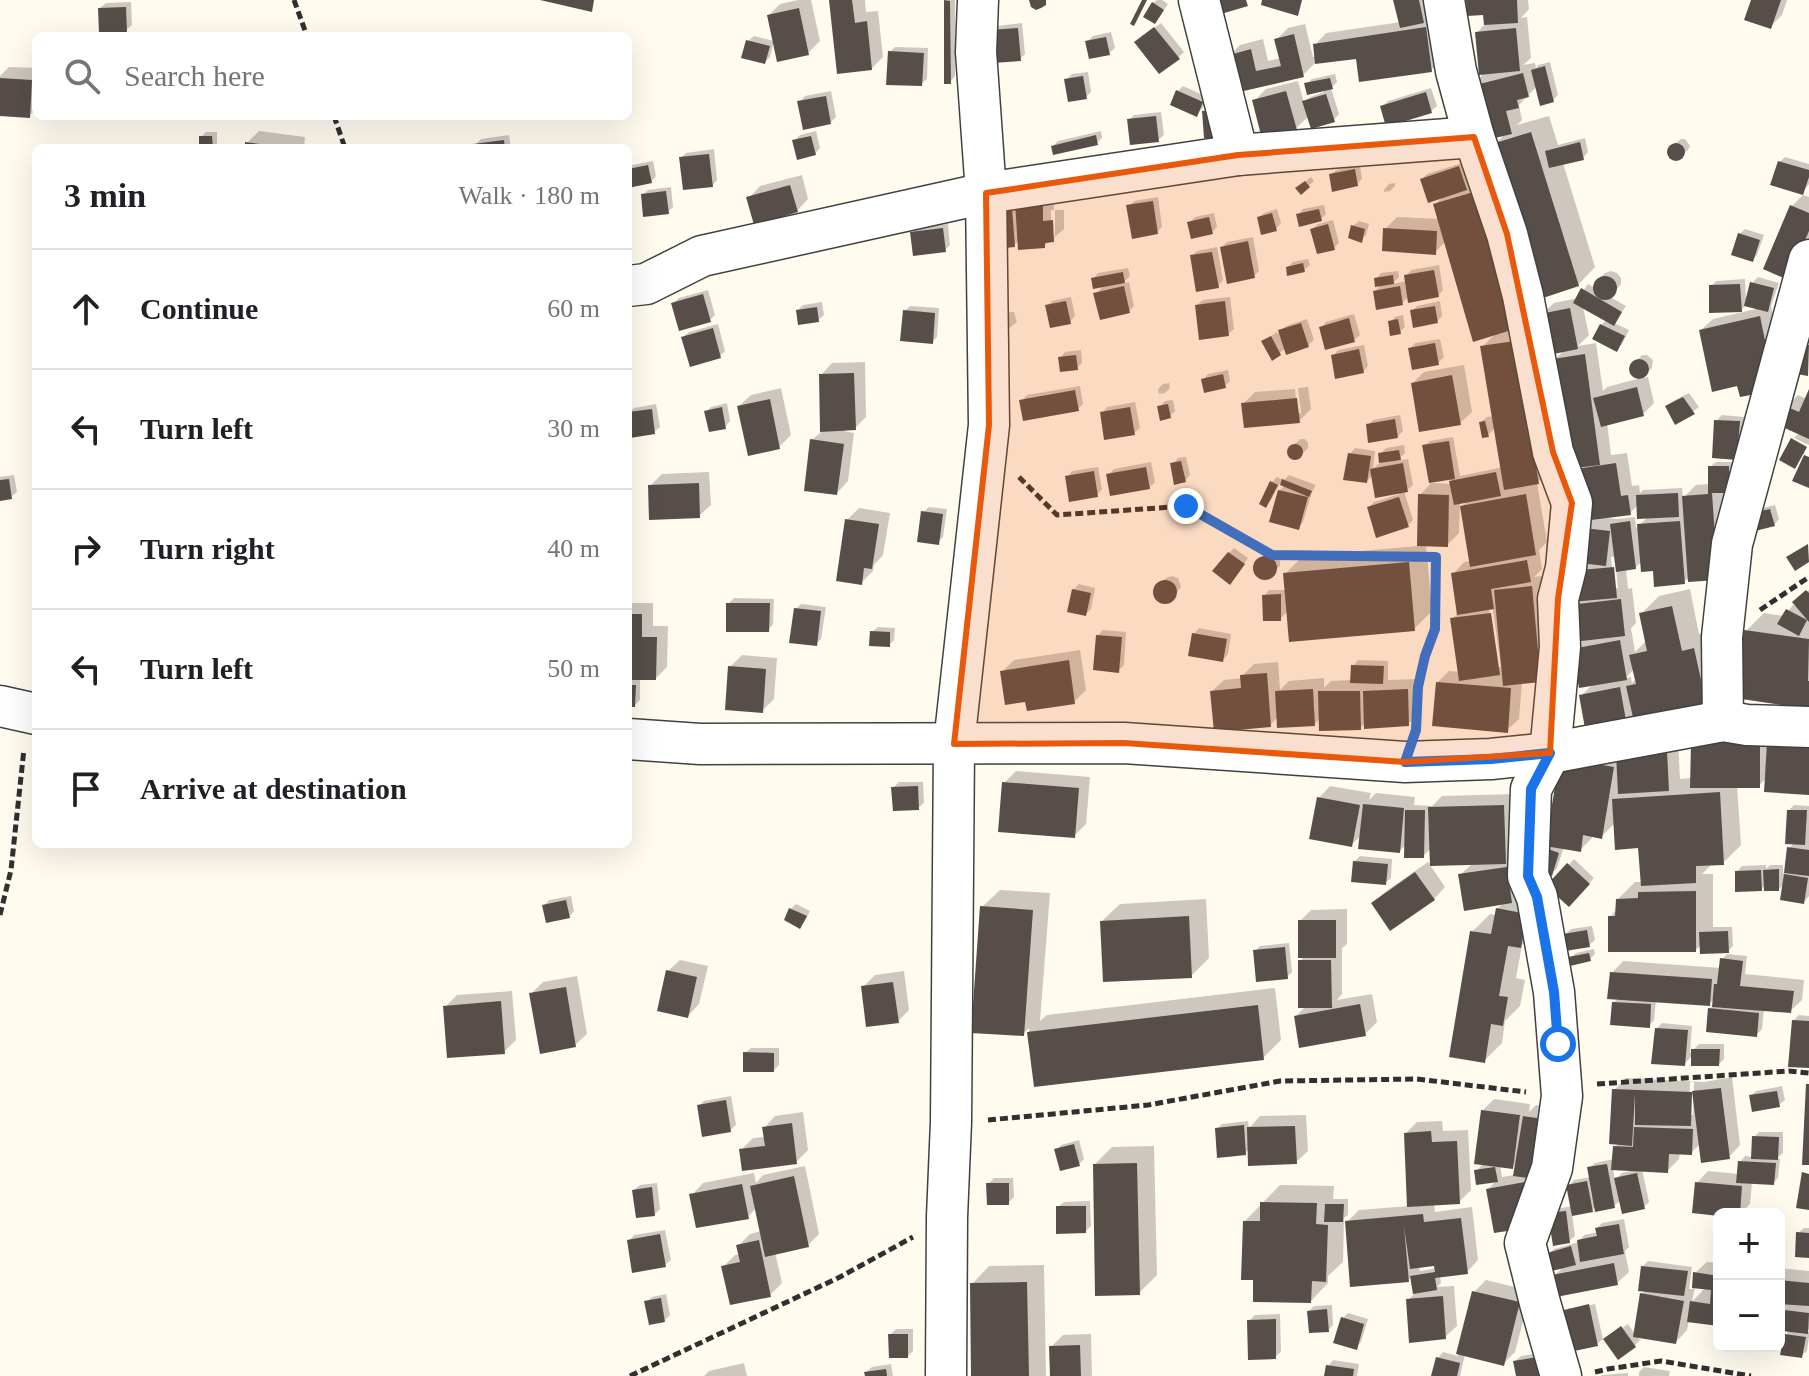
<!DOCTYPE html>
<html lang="en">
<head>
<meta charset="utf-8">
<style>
	:root { --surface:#fff; --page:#f6f6f6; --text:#202124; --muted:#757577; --line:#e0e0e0 }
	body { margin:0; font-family:"Times New Roman",serif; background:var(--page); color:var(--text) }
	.controls { position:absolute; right:24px; bottom:24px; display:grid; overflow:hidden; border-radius:12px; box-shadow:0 8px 32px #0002 }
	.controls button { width:72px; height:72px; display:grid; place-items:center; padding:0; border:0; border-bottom:2px solid var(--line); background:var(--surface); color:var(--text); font:40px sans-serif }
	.stop { position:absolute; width:24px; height:24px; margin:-18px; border:6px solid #1a73e8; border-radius:50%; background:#fff }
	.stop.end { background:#1a73e8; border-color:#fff; box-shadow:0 2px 8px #0008 }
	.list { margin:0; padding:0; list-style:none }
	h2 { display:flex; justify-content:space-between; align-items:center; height:104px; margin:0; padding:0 32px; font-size:34px }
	h2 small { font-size:26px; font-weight:400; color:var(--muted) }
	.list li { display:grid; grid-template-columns:52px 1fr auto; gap:24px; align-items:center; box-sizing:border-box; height:120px; padding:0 32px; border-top:2px solid var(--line) }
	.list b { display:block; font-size:30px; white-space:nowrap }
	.list em { font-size:26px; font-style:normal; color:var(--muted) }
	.icon { flex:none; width:44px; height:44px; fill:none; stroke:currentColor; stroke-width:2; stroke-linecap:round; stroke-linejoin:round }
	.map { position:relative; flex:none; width:1809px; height:1376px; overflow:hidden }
	.search { position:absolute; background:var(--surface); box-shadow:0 8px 32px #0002; left:32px; top:32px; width:600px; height:88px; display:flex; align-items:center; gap:20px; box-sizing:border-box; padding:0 28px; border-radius:12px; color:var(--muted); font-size:30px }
	.panel { position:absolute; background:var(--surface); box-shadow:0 8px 32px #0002; left:32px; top:144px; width:600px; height:704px; border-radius:12px }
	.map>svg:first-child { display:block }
	.shadow { fill:#0003; fill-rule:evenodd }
	.building { fill:#574e4a }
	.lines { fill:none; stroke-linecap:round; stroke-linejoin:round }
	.minor-casing { stroke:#414141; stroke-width:43 }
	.path { stroke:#303030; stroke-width:5; stroke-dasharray:8 4; stroke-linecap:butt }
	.minor { stroke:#fff; stroke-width:40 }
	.route { stroke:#1a73e8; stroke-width:10 }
	.marked { fill:#e8590c; fill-opacity:0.2; stroke:#e8590c; stroke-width:6; stroke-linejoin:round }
</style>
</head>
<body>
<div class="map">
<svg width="1809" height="1376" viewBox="0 0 1809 1376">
	<rect width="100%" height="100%" fill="#fffbef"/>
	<!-- shadow -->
	<g class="shadow">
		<path d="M798,0H811L820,41L808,53L769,15L780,4Z"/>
		<path d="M832,0H865L866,12L878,11L883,57L871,69Z"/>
		<path d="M947,0H955V76L950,82Z"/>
		<path d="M1157,0H1162L1168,4L1155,22L1153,3Z"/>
		<path d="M1395,0H1432L1435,9L1425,19L1437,17L1443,58L1431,70L1358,56L1316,62L1303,75L1237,91L1229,56L1240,45L1263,39L1268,61L1281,58L1277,39L1288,28L1305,24L1313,57L1316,56L1315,45L1326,33L1401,22Z"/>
		<path d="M1468,0H1528L1529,9L1521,18L1527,17L1531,58L1523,65L1535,63L1536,68L1538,65L1550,62L1558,95L1553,100L1537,86L1519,105L1522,120L1517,125L1549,116L1558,145L1585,138L1588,152L1583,158L1563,163L1595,267L1578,285L1494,145L1506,133L1470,88L1485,72L1477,33L1486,23L1485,13Z"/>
		<path d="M1753,0H1787L1782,15L1770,27Z"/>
		<path d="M131,2L132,25L126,30L100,8L106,3Z"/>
		<path d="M1022,23L1025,54L1020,59L992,31L997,26Z"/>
		<path d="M1161,23L1184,52L1179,57L1142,37Z"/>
		<path d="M1111,32L1115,48L1109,53L1087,42L1093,36Z"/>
		<path d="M754,36L774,41L770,57L765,62L748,41Z"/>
		<path d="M895,47L928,48L927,79L921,84L890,52Z"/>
		<path d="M9,67L36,68V109L29,116L0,114V76Z"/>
		<path d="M1088,72L1091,92L1086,97L1066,80L1072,74Z"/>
		<path d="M1335,74L1337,82L1331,88L1339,114L1334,120L1309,116L1296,128L1254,101L1266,89L1298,81L1304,103L1310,97L1324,92L1323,89L1307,84L1312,79Z"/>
		<path d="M1183,86L1207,97L1202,109L1196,115L1178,91Z"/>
		<path d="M1431,88L1437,106L1431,111L1382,107L1388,101Z"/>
		<path d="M831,91L836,117L830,123L800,102L805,96Z"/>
		<path d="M1161,112L1164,135L1158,140L1129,120L1134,115Z"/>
		<path d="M259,131L305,137L304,148H247V143Z"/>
		<path d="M816,131L820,148L815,154L794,141L800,135Z"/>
		<path d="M1101,131L1102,138L1097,143L1053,146L1058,141Z"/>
		<path d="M206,132H217V148H201V137Z"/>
		<path d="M509,135L511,148H476L475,145L481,139Z"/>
		<path d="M1681,139H1685L1690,146L1688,150L1678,158L1671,155L1670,152L1671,147Z"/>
		<path d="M714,149L717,180L712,186L681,158L686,153Z"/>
		<path d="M1785,157L1809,164V184L1802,193L1780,162Z"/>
		<path d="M653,161L656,176L651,182L628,177V169L632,165Z"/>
		<path d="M1465,162L1556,464L1537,483L1547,542L1539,550L1542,569L1534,577L1543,576L1552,669L1522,682L1519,719L1507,730L1437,683L1449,671L1459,672L1452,619L1459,612L1453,574L1464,562L1471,561L1462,507L1468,500L1460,502L1459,533L1447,545H1426L1432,611L1414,629L1288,611L1280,619L1264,596L1269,590H1286L1285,574L1303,556L1419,546L1420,495L1431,483L1452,484L1450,478L1424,446L1430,441L1453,437L1460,476L1503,467L1496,427L1488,435L1481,422L1487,417L1494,416L1482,347L1497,332L1446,241L1435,252L1385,229L1397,217L1439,219L1435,205L1444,195L1422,179L1427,174ZM1488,603H1492L1501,667H1497Z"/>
		<path d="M1360,165L1362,179L1357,184L1331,175L1336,170Z"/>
		<path d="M802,175L808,199L797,211L749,198L760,186Z"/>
		<path d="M1311,177L1314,181L1301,192L1298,188Z"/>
		<path d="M1395,183V186L1390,191L1384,192V190L1389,184Z"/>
		<path d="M671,187L673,207L668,212L643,195L648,190Z"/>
		<path d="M1054,189V210H1064V229L1044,246L1020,239L1014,245L1003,197ZM1051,210H1055V235L1051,239Z"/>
		<path d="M1803,195L1809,197V243L1799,266L1792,206Z"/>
		<path d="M1158,197L1162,227L1157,232L1129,206L1134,201Z"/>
		<path d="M1324,205L1326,214L1321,219L1298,215L1303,209Z"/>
		<path d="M1277,209L1281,223L1276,229L1259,218L1264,213Z"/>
		<path d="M1214,213L1217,227L1212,232L1189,223L1195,217Z"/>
		<path d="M1333,220L1339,243L1334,248L1312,229L1318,224Z"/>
		<path d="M1359,221L1369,224L1366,235L1361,240L1353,226Z"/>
		<path d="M948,224L950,245L945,250L912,233L917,228Z"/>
		<path d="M1745,229L1764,235L1757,255L1752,260L1740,234Z"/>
		<path d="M1253,237L1259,271L1254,276L1222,247L1227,242Z"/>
		<path d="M1217,247L1223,280L1218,286L1192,256L1197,251Z"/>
		<path d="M1308,259L1310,265L1304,270L1288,267L1293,262Z"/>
		<path d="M1439,265L1443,290L1438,296H1409L1402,303L1375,291L1382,284L1376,279L1381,273L1398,271L1399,277L1392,284L1407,281L1406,276L1411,270Z"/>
		<path d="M1128,268L1130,276L1122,284L1129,282L1134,306L1129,311L1096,294L1104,285L1093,279L1098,273Z"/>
		<path d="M1611,271L1617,273L1621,278V284L1610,297L1626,306L1614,323L1629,330L1622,344L1617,349L1601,325L1606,320L1583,307L1589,335L1578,346L1596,343L1603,391L1607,387L1637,379L1631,371L1632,366L1642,355H1647L1653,360L1652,368L1642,378L1648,377L1654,403L1643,414L1607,423L1611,455L1627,453L1632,486L1639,485L1640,493L1643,490L1682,488L1683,498L1696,485L1710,484V467L1716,462H1733V486L1724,491L1729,567L1690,576L1684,582L1642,561L1635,568L1626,569L1628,589L1632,588L1636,623L1631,628L1635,652L1647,640L1641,614L1659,596L1690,589L1699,634L1712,632L1723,687L1626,725L1581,696L1593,684L1574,649L1585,639L1575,640L1555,359L1565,350L1542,314L1554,303L1578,298L1588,284L1596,289L1599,279L1605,273ZM1638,505L1639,517H1637H1648L1636,528L1635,517L1618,519L1606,518L1630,513ZM1611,557H1615L1618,588H1614ZM1634,669L1636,679L1632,683L1631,677L1626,678Z"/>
		<path d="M1758,277L1779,283L1771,306L1784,366L1755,392L1738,384L1701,330L1713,319L1760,308L1746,305L1741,310L1711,286L1716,281L1745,279L1746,302L1752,283Z"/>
		<path d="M708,290L715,315L710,320L673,303L679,298Z"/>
		<path d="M1071,297L1075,316L1070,322L1047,306L1052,301Z"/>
		<path d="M1230,297L1234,329L1228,334L1197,305L1203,300Z"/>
		<path d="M1440,301L1442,316L1437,321L1412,311L1417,306Z"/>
		<path d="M822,302L824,315L818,320L798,310L803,305Z"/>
		<path d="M910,306L939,308L937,337L932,342L905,311Z"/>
		<path d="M1010,312H1014L1017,322L1008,329L1005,318Z"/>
		<path d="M1354,314L1360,335L1354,340L1321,328L1326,322Z"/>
		<path d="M1403,315L1405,327L1400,332L1390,322L1395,317Z"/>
		<path d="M1307,319L1314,340L1308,345L1286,348L1273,358L1263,342L1269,337L1277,332L1278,334L1286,326Z"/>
		<path d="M718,324L725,351L720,356L683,337L689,332Z"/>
		<path d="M1440,339L1444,357L1438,363L1410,349L1415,343Z"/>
		<path d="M1364,345L1368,366L1363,372L1333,356L1338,350Z"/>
		<path d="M1081,350L1082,363L1077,368L1060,358L1065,352Z"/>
		<path d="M865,362L866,417L855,428L844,429V431L854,433L848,481L837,493L812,440L822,431L821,375L832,363Z"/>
		<path d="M1464,365L1472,412L1460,423L1413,383L1424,372Z"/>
		<path d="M1228,370L1230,381L1225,386L1203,380L1208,374Z"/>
		<path d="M1169,383L1170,388L1165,393L1159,394L1158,389L1163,384Z"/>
		<path d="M1080,386L1083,404L1078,409L1022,401L1027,395Z"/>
		<path d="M1308,387L1311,409L1299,421L1243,404L1255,392L1295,389L1297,413H1301L1298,388Z"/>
		<path d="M781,388L791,435L779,447L739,406L751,395Z"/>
		<path d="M1689,393L1699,407L1676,423L1667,406L1673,401Z"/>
		<path d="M1809,394V445L1794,438L1799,433L1786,407L1798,395L1807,399Z"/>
		<path d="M1173,400L1175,411L1170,416L1159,407L1165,401Z"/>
		<path d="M1135,402L1140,428L1134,433L1102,413L1107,407Z"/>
		<path d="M727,403L730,421L725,427L706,412L711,407Z"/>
		<path d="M656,404L660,427L654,432L628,413L634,408Z"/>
		<path d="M1400,415L1403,431L1398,436L1368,425L1373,420Z"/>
		<path d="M1722,415L1744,417L1742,452L1716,421Z"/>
		<path d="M1300,439H1305L1308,443V448L1298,458L1293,457L1289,454L1290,449Z"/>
		<path d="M1404,445L1405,453L1397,461L1408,459L1413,485L1407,490L1404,491L1413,520L1408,525L1369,507L1374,502L1400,494L1399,491L1373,475L1367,481L1350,454L1355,448L1375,451L1373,469L1378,464L1381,463L1380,454L1386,448Z"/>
		<path d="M1186,457L1190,475L1185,481L1173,464L1178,458Z"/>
		<path d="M1151,462L1155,482L1149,488L1108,475L1114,469Z"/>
		<path d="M1098,467L1102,489L1097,495L1067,477L1072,471Z"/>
		<path d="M709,472L711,505L699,516L650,486L662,474Z"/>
		<path d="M14,475L17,492L11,497L0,499V477Z"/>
		<path d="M1289,475L1316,485L1312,492L1303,522L1298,528L1279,491L1285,485L1280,483L1271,500L1266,505L1272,482L1277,477L1284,480Z"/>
		<path d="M1775,505L1779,519L1774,525L1758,509Z"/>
		<path d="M929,507L947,509L943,537L938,542L923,512Z"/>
		<path d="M859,508L890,513L883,555L874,565L873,571L861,583L847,520Z"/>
		<path d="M1234,548L1248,558L1235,577L1229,553Z"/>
		<path d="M1271,552L1280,556V566L1269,576L1263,577L1258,573L1256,565L1266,553Z"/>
		<path d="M1172,576L1178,578L1181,587L1170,600L1163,601L1158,597L1156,589L1166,578Z"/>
		<path d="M1079,584L1095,588L1091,609L1086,614L1073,590Z"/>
		<path d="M1809,590V707L1746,631L1764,613L1784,616L1793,605L1801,609L1800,597Z"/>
		<path d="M734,598L774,599L773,624L768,630L728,604Z"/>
		<path d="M628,603H653V626H668L667,667L656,678H640V700L635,705H628Z"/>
		<path d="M801,604L826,607L821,639L816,644L796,609Z"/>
		<path d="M878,627L895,628L894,640L889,645L872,632Z"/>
		<path d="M1199,628L1231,634L1228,654L1223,660L1194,634Z"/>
		<path d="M1103,630L1126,632L1124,665L1118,671L1098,635Z"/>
		<path d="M1080,650L1086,690L1074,702L1027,699L1002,672L1014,660Z"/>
		<path d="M742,655L777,658L774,699L762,711L730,667Z"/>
		<path d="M1358,660L1388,661V680L1419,679L1420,713L1408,724L1366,722L1360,728L1320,718L1315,724L1279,716L1270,725L1212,691L1224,680L1242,678V676L1254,664L1278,662L1280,690L1289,681L1324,678V688L1331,681L1352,680L1353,666Z"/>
		<path d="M1771,732L1809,793L1767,777L1759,786H1737L1741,845L1723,863H1713L1702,874H1713V927H1732L1733,946L1728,951L1702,944L1696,950L1610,917L1617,909L1618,899L1635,882H1643L1640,846L1615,823L1602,836L1592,835V838L1580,850L1564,847L1557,868L1551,874L1545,848L1560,770L1678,740L1680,779L1692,778L1693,744Z"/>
		<path d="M1016,771L1090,777L1086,824L1074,836L1004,783Z"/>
		<path d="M899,782H923L924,803L918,808L894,787Z"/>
		<path d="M1330,786L1371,793L1369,800L1376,793L1415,797L1414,805L1432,806L1442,796L1515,794L1538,928L1522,945L1516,978L1525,980L1520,1006L1505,1021L1502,1043L1484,1061L1472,932L1490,914L1496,915L1497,909L1504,902L1460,875L1473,863L1431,849L1423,856L1407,844L1399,851L1362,835L1351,845L1319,798Z"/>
		<path d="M1794,805L1809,806V896L1804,902L1785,883L1779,889L1765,885L1761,889L1737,872L1742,866L1766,865V869L1770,865H1783V873H1786L1789,848L1795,842L1788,811Z"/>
		<path d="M1360,856L1392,859L1391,878L1385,883L1354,862Z"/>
		<path d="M1574,859L1594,878L1569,905L1549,886Z"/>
		<path d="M1428,862L1445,887L1434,899L1373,903L1385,892Z"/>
		<path d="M1000,890L1050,893L1040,1021L1047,1015L1275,988L1281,1040L1263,1058L1035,1085L1029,1028L1023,1034L982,907Z"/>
		<path d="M571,896L574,911L569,917L544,906L549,900Z"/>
		<path d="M1206,899L1209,958L1191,976L1102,921L1120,904Z"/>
		<path d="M796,904L810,911L805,921L800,926L791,909Z"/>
		<path d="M1347,909V944L1342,948V994L1337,1000L1372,994L1377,1022L1365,1034L1296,1016L1306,1006L1300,961L1305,956L1300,921L1311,910Z"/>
		<path d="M1592,926L1595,940L1589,945L1565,935L1571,929Z"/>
		<path d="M1289,943L1292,972L1287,977L1255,951L1260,946Z"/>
		<path d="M1594,949L1595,954L1590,959L1570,958L1576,953Z"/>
		<path d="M1727,954L1747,956L1745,974L1804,980L1802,1000L1790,1011L1764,1009L1762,1029L1756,1035L1710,1009L1714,1004L1715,998L1709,1004L1656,1000L1654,1020L1649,1026L1613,1003L1619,998L1612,973L1623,961L1721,968L1722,959Z"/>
		<path d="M680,960L708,966L699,1004L688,1016L668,971Z"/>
		<path d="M904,971L909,1010L898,1021L863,987L875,975Z"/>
		<path d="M577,976L587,1034L575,1045L531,994L543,982Z"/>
		<path d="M512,991L516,1040L504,1052L445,1007L457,995Z"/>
		<path d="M1799,1015L1809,1016V1065L1794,1020Z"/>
		<path d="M1662,1023L1692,1026L1690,1053L1699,1044H1724V1059L1719,1064L1693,1055L1684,1064L1656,1029Z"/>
		<path d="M751,1048H779V1065L774,1070L745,1053Z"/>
		<path d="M1732,1077L1740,1145L1729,1157L1701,1143L1691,1153L1680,1152L1679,1159L1667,1171L1642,1169L1649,1202L1644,1207L1621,1200L1614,1206H1596L1592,1210L1572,1214L1575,1236L1569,1241L1555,1209L1573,1206L1569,1186L1574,1180L1591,1177L1589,1168L1595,1163L1614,1159L1615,1147L1619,1143L1614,1090L1626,1078L1704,1082ZM1690,1082H1694L1693,1115H1689ZM1613,1168L1634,1170L1622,1173L1615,1180Z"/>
		<path d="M1782,1086L1785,1100L1779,1105L1751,1096L1756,1091Z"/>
		<path d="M731,1096L736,1125L730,1130L699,1106L704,1101Z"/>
		<path d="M1494,1099L1530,1104L1529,1112L1536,1105L1554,1108L1541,1198L1488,1189L1497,1180L1476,1171L1484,1163L1482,1111ZM1518,1161L1515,1175L1502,1177L1500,1165L1512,1167Z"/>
		<path d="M803,1112L808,1150L796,1162L741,1150L753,1138L765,1137L764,1128L775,1116Z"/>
		<path d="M1306,1115L1308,1151L1296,1162L1249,1149L1245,1153L1217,1129L1222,1124L1248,1121L1249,1128L1260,1116Z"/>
		<path d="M1442,1121L1443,1131L1468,1130L1471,1190L1459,1202L1434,1203L1435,1212L1472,1207L1478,1260L1467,1272L1440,1275L1441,1283L1437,1287L1454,1286L1457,1326L1445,1337L1408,1300L1415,1293L1412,1276L1408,1280L1347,1222L1359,1210L1409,1206L1406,1133L1417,1122ZM1436,1264V1268L1420,1271L1419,1266Z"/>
		<path d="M1759,1132H1783V1153L1777,1158L1780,1159L1778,1178L1773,1183L1752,1182L1750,1204L1740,1214H1719L1697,1183L1708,1171L1739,1174L1740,1162L1745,1156L1753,1157L1754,1137Z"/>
		<path d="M1079,1140L1084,1159L1079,1164L1056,1150L1061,1145Z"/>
		<path d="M1154,1146L1157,1275L1139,1293L1095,1164L1112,1147Z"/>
		<path d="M805,1166L819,1234L808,1245L775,1252L782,1283L770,1295L723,1267L735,1255L740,1254L738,1246L750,1234L761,1231L756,1208L748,1217L692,1195L703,1183L754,1173L756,1183L763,1175Z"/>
		<path d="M994,1178H1013L1014,1197L1008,1203L988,1184Z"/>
		<path d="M657,1183L660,1209L655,1214L634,1190L640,1185Z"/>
		<path d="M1280,1185L1334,1186L1333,1199H1348V1215L1344,1218L1343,1262L1328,1276V1283L1311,1301L1255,1278L1245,1221Z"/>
		<path d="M1090,1201L1091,1226L1086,1231L1058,1207L1064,1202Z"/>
		<path d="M1624,1219L1629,1247L1625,1251L1629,1272L1617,1283L1554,1276L1564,1266L1549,1254L1554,1249L1579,1242L1584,1235L1598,1232L1597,1228L1602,1223Z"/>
		<path d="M1804,1228H1809V1255L1798,1233Z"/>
		<path d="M665,1230L671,1260L665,1265L629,1241L634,1235Z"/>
		<path d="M1648,1261L1692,1267L1689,1289H1693L1695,1273L1707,1262L1719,1263V1324L1689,1321L1687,1330L1676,1342L1637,1336L1640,1340L1635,1345L1608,1338L1628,1324L1635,1334L1642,1294L1646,1290L1643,1266ZM1695,1286L1706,1287L1692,1302Z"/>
		<path d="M1044,1265L1046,1376H973L972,1284L989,1266Z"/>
		<path d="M1779,1268L1809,1271V1329L1806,1332H1809V1337L1807,1351L1801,1356L1786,1335L1790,1330L1785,1329L1779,1335Z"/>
		<path d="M1486,1280L1531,1291L1515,1352L1503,1364L1465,1354L1460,1376H1433L1438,1358L1443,1352L1458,1356L1474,1292Z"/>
		<path d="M666,1294L670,1315L665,1320L646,1302L652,1297Z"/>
		<path d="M1595,1304L1603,1339L1597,1344L1567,1310L1570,1307V1310Z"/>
		<path d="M1332,1305L1333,1325L1328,1330L1309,1311L1314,1306Z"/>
		<path d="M1348,1313L1368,1319L1361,1342L1356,1347L1343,1318Z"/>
		<path d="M1280,1314L1281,1352L1275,1357L1249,1321L1255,1315Z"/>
		<path d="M896,1329H913V1351L908,1356L890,1335Z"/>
		<path d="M1091,1334L1092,1376H1052L1051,1347L1063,1335Z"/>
		<path d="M1549,1352L1518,1376L1515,1361L1521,1356Z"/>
		<path d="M1333,1360L1359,1364L1357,1376H1326L1328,1366Z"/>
		<path d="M744,1363L747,1376H704L709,1371Z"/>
		<path d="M891,1364L893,1376H867L866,1372L872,1367Z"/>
		<path d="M1644,1367L1670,1371L1669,1376H1639V1372Z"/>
		<path d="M1628,1373V1376H1601L1602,1375Z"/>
	</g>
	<!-- building -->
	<g class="building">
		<path d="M540,0H594L592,12Z"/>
		<path d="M829,0H852L855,23L867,21L872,70L837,74Z"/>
		<path d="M944,0L950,1L951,84H944Z"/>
		<path d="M1029,0H1046V5L1041,8L1036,10L1031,7Z"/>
		<path d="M1142,0H1147L1134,26L1130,24Z"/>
		<path d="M1218,0H1246L1248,6L1221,14Z"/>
		<path d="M1262,0H1302L1298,16L1261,5Z"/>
		<path d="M1393,0H1419L1424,23L1400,28Z"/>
		<path d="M1466,0H1517L1518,23L1484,25L1483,15L1467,16Z"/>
		<path d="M1751,0H1781L1771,29L1744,20Z"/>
		<path d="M1152,2L1164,10L1155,24L1143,17Z"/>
		<path d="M126,7L127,32L99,33L98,8Z"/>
		<path d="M799,8L809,55L777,62L767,15Z"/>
		<path d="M1154,27L1180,59L1159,74L1134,42Z"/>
		<path d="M1426,27L1432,72L1359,82L1356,59L1315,64L1313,44Z"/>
		<path d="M1018,28L1021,61L993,63L990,30Z"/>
		<path d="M1516,28L1520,71L1479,75L1475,32Z"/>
		<path d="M1294,34L1304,77L1235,93L1226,56L1251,49L1256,71L1281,66L1274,39Z"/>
		<path d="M1106,37L1110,55L1089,59L1085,41Z"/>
		<path d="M746,40L770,46L765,64L741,58Z"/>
		<path d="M888,51L924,53L922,86L886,85Z"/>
		<path d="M1545,66L1554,102L1540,106L1531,70Z"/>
		<path d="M1523,73L1529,97L1517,100L1519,108L1506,111L1512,134L1482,141L1468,87Z"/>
		<path d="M1083,76L1087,99L1068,102L1064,79Z"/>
		<path d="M0,78L32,80L30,118L0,116Z"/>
		<path d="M1330,78L1333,89L1307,95L1304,83Z"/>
		<path d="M1176,90L1203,102L1197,117L1170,105Z"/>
		<path d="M1286,91L1297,130L1262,139L1252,100Z"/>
		<path d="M1426,92L1432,113L1386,127L1380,106Z"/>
		<path d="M1326,94L1335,122L1311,129L1302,101Z"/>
		<path d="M826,96L831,124L803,130L797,101Z"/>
		<path d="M1217,110L1219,138H1204L1202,111Z"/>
		<path d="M1156,116L1159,142L1130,145L1127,119Z"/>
		<path d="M1531,132L1579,286L1540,299L1492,144Z"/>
		<path d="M1096,135L1098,145L1053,155L1051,146Z"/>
		<path d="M199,136H212L213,148H199Z"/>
		<path d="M811,136L816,155L797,160L792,140Z"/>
		<path d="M504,140L505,148H474L473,144Z"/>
		<path d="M245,142L276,146V148H245Z"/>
		<path d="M1580,142L1584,160L1549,168L1545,151Z"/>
		<circle cx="1676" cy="152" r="9"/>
		<path d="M709,154L713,187L683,190L679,157Z"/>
		<path d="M1778,161L1809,170V177L1803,195L1770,185Z"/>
		<path d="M648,165L652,183L628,188V169Z"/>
		<path d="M1459,166L1467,190L1428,203L1420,179Z"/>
		<path d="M1355,169L1358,186L1332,192L1329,174Z"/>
		<path d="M1305,181L1310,187L1301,195L1295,188Z"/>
		<path d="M790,185L798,212L754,225L746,197Z"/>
		<path d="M666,191L669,214L643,217L641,194Z"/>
		<path d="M1477,191L1518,328L1473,342L1433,204Z"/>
		<path d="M1011,195L1015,247L1005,248L1001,196Z"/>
		<path d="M1043,199V221L1053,220L1054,242L1045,243V248L1018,250L1015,201Z"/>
		<path d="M1153,201L1158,234L1132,239L1126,205Z"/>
		<path d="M1790,205L1809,213V231L1788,280L1763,269Z"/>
		<path d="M1319,209L1322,221L1299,227L1296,214Z"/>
		<path d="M1272,213L1277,231L1261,235L1257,217Z"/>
		<path d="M1209,217L1213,234L1191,239L1187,222Z"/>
		<path d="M1328,224L1335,250L1317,254L1310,229Z"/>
		<path d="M1351,225L1365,229L1362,243L1348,238Z"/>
		<path d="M943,228L946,252L913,256L910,232Z"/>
		<path d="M1383,228L1437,231L1436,255L1382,251Z"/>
		<path d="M1738,233L1760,240L1753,262L1731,255Z"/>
		<path d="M1248,241L1255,278L1227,284L1220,247Z"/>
		<path d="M1212,252L1219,288L1196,292L1190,255Z"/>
		<path d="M1303,263L1305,272L1287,276L1286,267Z"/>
		<path d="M1434,270L1439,297L1408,303L1404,275Z"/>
		<path d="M1123,272L1125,283L1093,289L1091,278Z"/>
		<path d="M1393,275L1394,284L1375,287L1374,278Z"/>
		<circle cx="1605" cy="288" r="12"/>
		<path d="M1750,282L1774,288L1768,312L1744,306Z"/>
		<path d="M1740,284L1742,312L1709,313V285Z"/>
		<path d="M1124,286L1130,313L1100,320L1093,293Z"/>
		<path d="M1400,286L1403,305L1376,310L1373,291Z"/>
		<path d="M1581,288L1622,312L1614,326L1573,303Z"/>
		<path d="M703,294L711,322L679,331L671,303Z"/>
		<path d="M1066,301L1071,324L1050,328L1045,305Z"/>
		<path d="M1225,301L1229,336L1199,340L1195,305Z"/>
		<path d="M1435,306L1438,323L1413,328L1410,310Z"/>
		<path d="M817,307L819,322L798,325L796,310Z"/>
		<path d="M1570,308L1578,349L1549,355L1540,314Z"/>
		<path d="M903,310L935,313L933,344L900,341Z"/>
		<path d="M1760,316L1773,380L1754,384L1756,394L1740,397L1737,386L1712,392L1699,330Z"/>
		<path d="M1349,318L1355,342L1325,350L1319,327Z"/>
		<path d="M1398,319L1401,334L1390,336L1388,321Z"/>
		<path d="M1301,323L1309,347L1286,355L1278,330Z"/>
		<path d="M1600,324L1625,336L1617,352L1592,339Z"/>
		<path d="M713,328L721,358L690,367L681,337Z"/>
		<path d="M1271,336L1281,355L1272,361L1261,341Z"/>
		<path d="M1515,341L1539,484L1504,490L1480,346Z"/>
		<path d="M1797,342L1809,345L1808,376L1791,373Z"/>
		<path d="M1435,343L1439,365L1412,370L1408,348Z"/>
		<path d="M1359,349L1364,373L1335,379L1331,355Z"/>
		<path d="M1585,354L1600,465L1567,469L1553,359Z"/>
		<path d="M1076,355L1078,370L1060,372L1058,357Z"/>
		<circle cx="1639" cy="369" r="10"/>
		<path d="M854,373L856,430L820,432L819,374Z"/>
		<path d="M1223,374L1226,388L1204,393L1201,379Z"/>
		<path d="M1452,375L1461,425L1419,432L1411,383Z"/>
		<path d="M1637,387L1644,416L1601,427L1593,398Z"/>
		<path d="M1809,389V439L1776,424L1785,406L1799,412Z"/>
		<path d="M1075,390L1079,411L1023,421L1019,400Z"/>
		<path d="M1683,397L1695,414L1675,425L1665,406Z"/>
		<path d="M1297,398L1300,423L1244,428L1241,403Z"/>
		<path d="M770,399L780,449L748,456L737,406Z"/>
		<path d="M1168,404L1171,418L1160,421L1157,406Z"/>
		<path d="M722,407L726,429L709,432L704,411Z"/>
		<path d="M1130,407L1135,435L1104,440L1100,412Z"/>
		<path d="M652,409L655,434L630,438L628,412Z"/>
		<path d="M1395,419L1398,438L1368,443L1366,424Z"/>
		<path d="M1714,420L1740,421L1737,460L1712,458Z"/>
		<path d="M1485,421L1489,437L1482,438L1479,422Z"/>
		<path d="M1791,438L1807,447L1795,469L1779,460Z"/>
		<path d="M810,439L844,444L837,495L804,491Z"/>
		<path d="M1449,441L1455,479L1429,483L1422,445Z"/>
		<circle cx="1295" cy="452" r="8"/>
		<path d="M1399,450L1401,460L1379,463L1378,453Z"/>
		<path d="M1348,453L1371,456L1367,483L1343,480Z"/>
		<path d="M1804,455L1809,457V488L1792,481Z"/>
		<path d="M1181,461L1186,482L1174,485L1170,463Z"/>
		<path d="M1403,463L1408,492L1375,498L1370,469Z"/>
		<path d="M1616,463L1621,496L1628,495L1631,515L1583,521L1576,469Z"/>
		<path d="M1708,466H1729V493H1712L1718,580L1688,582L1682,496L1708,494Z"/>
		<path d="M1146,467L1150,489L1110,496L1106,474Z"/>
		<path d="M1094,471L1098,497L1069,502L1065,476Z"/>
		<path d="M1496,472L1501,496L1454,505L1449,481Z"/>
		<path d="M9,479L12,499L0,501V480Z"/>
		<path d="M1282,479L1312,491L1309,497L1280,485Z"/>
		<path d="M1270,481L1278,485L1266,508L1259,504Z"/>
		<path d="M699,483L700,518L649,520L648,485Z"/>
		<path d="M1278,490L1308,497L1299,530L1269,522Z"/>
		<path d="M1678,493L1679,517L1637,519L1636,495Z"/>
		<path d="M1418,494L1449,495L1448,547L1417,546Z"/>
		<path d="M1526,494L1536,555L1470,567L1460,506Z"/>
		<path d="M1399,497L1409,527L1376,538L1367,507Z"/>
		<path d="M1770,509L1775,526L1755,531L1751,513Z"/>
		<path d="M921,511L943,514L939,545L917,542Z"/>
		<path d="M845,519L879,524L872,569L864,568L862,585L836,581Z"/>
		<path d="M1630,521L1636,569L1616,572L1610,524Z"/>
		<path d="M1680,521L1685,584L1654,587L1653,571L1641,572L1637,524Z"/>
		<path d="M1575,527L1610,531L1606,566L1571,562Z"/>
		<path d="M1808,544L1809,562L1795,571L1786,557Z"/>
		<path d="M1228,552L1245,564L1230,585L1212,571Z"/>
		<circle cx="1265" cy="568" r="12"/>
		<path d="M1527,560L1531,582L1491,589L1494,609L1457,615L1451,573Z"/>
		<path d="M1409,562L1415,631L1289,642L1283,573Z"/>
		<path d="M1614,567L1617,598L1571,602L1569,571Z"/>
		<circle cx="1165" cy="592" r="12"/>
		<path d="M1532,586L1541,682L1503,686L1494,590Z"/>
		<path d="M1072,589L1091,593L1086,616L1067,612Z"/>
		<path d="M1806,590L1809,593V622L1792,602Z"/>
		<path d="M1281,594V621H1263L1262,595Z"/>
		<path d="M1621,599L1625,636L1573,642L1569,605Z"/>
		<path d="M726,603H770L769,632H726Z"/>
		<path d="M1672,606L1682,651L1694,648L1707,707L1634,722L1626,686L1636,684L1629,655L1647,651L1639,613Z"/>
		<path d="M794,608L821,611L817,646L789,643Z"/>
		<path d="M1786,609L1807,620L1799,636L1777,624Z"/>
		<path d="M1491,613L1500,675L1459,681L1450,618Z"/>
		<path d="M628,614H642V637H657L656,680H628Z"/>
		<path d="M1744,630L1809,639L1808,681H1809V709L1735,698Z"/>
		<path d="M870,631L890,632V647L869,646Z"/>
		<path d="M1192,633L1227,639L1223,662L1188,656Z"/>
		<path d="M1096,635L1122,637L1119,673L1093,670Z"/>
		<path d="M1620,640L1627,680L1579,688L1572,649Z"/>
		<path d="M1069,660L1075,704L1027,711L1025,702L1005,705L1000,671Z"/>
		<path d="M1351,665L1384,666L1383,684L1350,683Z"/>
		<path d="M728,666L766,669L763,713L725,710Z"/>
		<path d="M1267,673L1271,727L1214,732L1210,691L1241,688L1240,675Z"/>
		<path d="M1436,682L1511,688L1508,733L1432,726Z"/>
		<path d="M628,685H636L635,707H628Z"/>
		<path d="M1620,687L1627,726L1586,734L1579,695Z"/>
		<path d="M1313,689L1315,726L1277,728L1275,691Z"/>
		<path d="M1408,689L1409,726L1364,729L1363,691Z"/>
		<path d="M1318,691H1360L1361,730L1319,731Z"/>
		<path d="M1691,743H1760V788H1690Z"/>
		<path d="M1767,743L1809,746V795L1764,792Z"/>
		<path d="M1667,751L1669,791L1618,794L1616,753Z"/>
		<path d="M1574,760L1614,767L1602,839L1583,835L1581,852L1545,846L1558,769L1572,771Z"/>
		<path d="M1002,782L1079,788L1075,838L998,832Z"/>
		<path d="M918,786L919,810L893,811L891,787Z"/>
		<path d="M1720,792L1724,865L1696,866V883L1641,886L1638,848L1615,850L1612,799Z"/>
		<path d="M1317,797L1360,805L1352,847L1309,839Z"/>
		<path d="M1363,804L1404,808L1400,853L1358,849Z"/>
		<path d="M1504,805L1506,864L1430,866L1428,807Z"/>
		<path d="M1405,810H1425L1424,858H1404Z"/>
		<path d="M1787,810H1807L1805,845L1785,844Z"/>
		<path d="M1543,847L1559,853L1552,876L1535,870Z"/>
		<path d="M1787,847L1809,850V876L1784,873Z"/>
		<path d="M1353,861L1388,864L1386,885L1351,882Z"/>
		<path d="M1567,863L1590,884L1569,907L1546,886Z"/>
		<path d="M1507,867L1512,903L1464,911L1458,874Z"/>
		<path d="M1779,869V891H1764L1763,870Z"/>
		<path d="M1761,870L1762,891L1735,892V871Z"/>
		<path d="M1415,872L1435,900L1390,931L1371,903Z"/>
		<path d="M1784,874L1808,878L1804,904L1780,900Z"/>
		<path d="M1696,891V952H1608V916H1615L1616,899L1638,898V892Z"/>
		<path d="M566,900L570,918L546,923L542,905Z"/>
		<path d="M980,906L1033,910L1024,1036L971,1033Z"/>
		<path d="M789,908L807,916L800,929L784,920Z"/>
		<path d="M1496,908L1527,914L1521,948L1508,946L1499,996L1508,997L1503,1026L1491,1024L1485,1063L1449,1057L1470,931L1491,934Z"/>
		<path d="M1189,916L1192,978L1103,982L1100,921Z"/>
		<rect x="1298" y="920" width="38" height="38"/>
		<path d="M1587,930L1590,947L1565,951L1563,934Z"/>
		<path d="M1728,931L1729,953L1700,954L1699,932Z"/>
		<path d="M1285,947L1288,979L1256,982L1253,950Z"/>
		<path d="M1589,953L1591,961L1570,966L1568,957Z"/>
		<path d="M1720,958L1743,961L1740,986L1794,991L1791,1013L1712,1007L1714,984H1717Z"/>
		<path d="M1298,960H1331L1332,1008H1298Z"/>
		<path d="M666,970L697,977L688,1018L657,1011Z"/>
		<path d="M1610,972L1712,979L1710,1006L1607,999Z"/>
		<path d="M893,982L899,1023L866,1027L861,986Z"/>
		<path d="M566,987L576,1047L540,1054L529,993Z"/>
		<path d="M501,1001L505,1054L447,1058L443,1006Z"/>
		<path d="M1612,1002L1651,1004L1650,1028L1610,1025Z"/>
		<path d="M1360,1004L1366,1036L1299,1048L1294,1016Z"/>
		<path d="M1258,1005L1264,1060L1034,1087L1027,1032Z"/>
		<path d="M1708,1008L1759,1013L1757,1037L1706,1032Z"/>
		<path d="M1792,1020L1809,1021V1068L1788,1067Z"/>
		<path d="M1655,1028L1688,1030L1685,1066L1651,1064Z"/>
		<path d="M1691,1049H1720L1719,1066H1691Z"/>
		<path d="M743,1052L774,1053V1072H743Z"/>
		<path d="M1806,1084H1809V1165H1802Z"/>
		<path d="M1721,1088L1730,1159L1701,1163L1692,1091Z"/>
		<path d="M1612,1089L1692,1092L1691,1126L1635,1125V1094L1632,1146L1609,1144Z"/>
		<path d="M1777,1091L1780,1107L1752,1112L1749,1095Z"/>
		<path d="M726,1100L731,1132L702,1137L697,1105Z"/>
		<path d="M1481,1110L1520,1115L1513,1169L1474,1164Z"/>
		<path d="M1523,1116L1544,1119L1534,1179L1513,1176Z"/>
		<path d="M792,1123L797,1164L742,1171L739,1149L765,1146L762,1127Z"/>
		<path d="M1244,1125L1246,1155L1217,1158L1215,1128Z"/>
		<path d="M1295,1126L1297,1164L1248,1166L1247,1127Z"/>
		<path d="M1634,1127L1693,1129L1692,1155L1669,1154L1668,1173L1611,1170L1613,1146L1633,1147Z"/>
		<path d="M1431,1131L1432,1142L1457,1141L1460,1204L1407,1207L1404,1133Z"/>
		<path d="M1752,1136L1779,1137L1778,1160L1751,1159Z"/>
		<path d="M1074,1144L1080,1166L1060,1171L1054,1149Z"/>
		<path d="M1738,1161L1776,1163L1774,1185L1736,1183Z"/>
		<path d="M1137,1163L1140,1295L1095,1296L1093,1164Z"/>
		<path d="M1607,1164L1615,1208L1595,1212L1587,1167Z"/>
		<path d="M1495,1167L1498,1182L1476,1185L1474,1170Z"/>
		<path d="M1802,1172L1809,1174V1210L1796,1208Z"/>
		<path d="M1637,1173L1645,1209L1622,1214L1614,1178Z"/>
		<path d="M794,1176L809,1247L765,1257L750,1186Z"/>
		<path d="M1587,1181L1593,1212L1572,1216L1566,1185Z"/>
		<path d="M1525,1182L1530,1211L1527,1228L1494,1233L1486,1189Z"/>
		<path d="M1695,1182L1742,1186L1740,1214H1719V1216L1692,1213Z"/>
		<path d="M986,1183H1009V1205H987Z"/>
		<path d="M742,1184L749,1219L696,1228L689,1194Z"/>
		<path d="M652,1187L655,1216L636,1218L632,1190Z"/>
		<path d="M1260,1202L1317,1203L1316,1224L1328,1225L1326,1282L1312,1281L1311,1303L1253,1302V1280H1241L1243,1221H1260Z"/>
		<path d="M1325,1204H1344L1343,1222H1324Z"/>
		<path d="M1056,1206H1086V1233L1056,1234Z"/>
		<path d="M1566,1211L1570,1243L1553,1246L1548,1213Z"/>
		<path d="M1423,1214L1424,1222L1461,1218L1468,1274L1435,1278L1437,1290L1413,1294L1410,1276L1435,1272L1434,1266L1410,1269L1404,1226L1409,1282L1350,1287L1345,1221Z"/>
		<path d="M1619,1224L1624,1254L1580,1262L1577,1240L1597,1236L1595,1228Z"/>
		<path d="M1796,1232L1809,1233V1258L1795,1257Z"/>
		<path d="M660,1234L666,1267L632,1273L627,1240Z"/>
		<path d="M759,1240L771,1297L730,1305L721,1266L740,1262L736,1245Z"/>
		<path d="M1571,1246L1576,1265L1552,1271L1547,1253Z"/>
		<path d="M1614,1263L1618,1285L1556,1297L1552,1275Z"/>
		<path d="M1641,1266L1688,1271L1684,1296L1638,1291Z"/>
		<path d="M1693,1272L1719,1276V1326L1687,1322L1690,1301L1710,1304L1711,1290L1692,1288Z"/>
		<path d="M1779,1280L1809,1283V1306L1779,1304Z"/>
		<path d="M1027,1282L1029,1376H971L970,1283Z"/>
		<path d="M1472,1291L1520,1302L1504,1366L1456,1354Z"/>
		<path d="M1640,1293L1684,1301L1676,1344L1633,1337Z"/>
		<path d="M1443,1296L1446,1339L1409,1343L1406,1299Z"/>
		<path d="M661,1298L665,1322L649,1325L644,1301Z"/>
		<path d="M1589,1304L1598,1346L1574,1351L1564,1310Z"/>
		<path d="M1327,1309L1329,1332L1309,1333L1307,1311Z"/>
		<path d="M1784,1310L1809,1313L1808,1334L1782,1331Z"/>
		<path d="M1341,1317L1364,1324L1357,1350L1333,1343Z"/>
		<path d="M1276,1319V1359L1248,1360L1247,1320Z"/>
		<path d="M1621,1326L1636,1347L1618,1360L1603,1339Z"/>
		<path d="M888,1334H908V1358H889Z"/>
		<path d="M1784,1334L1806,1337L1802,1358L1780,1355Z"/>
		<path d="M1080,1345L1081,1376H1050L1049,1346Z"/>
		<path d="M1544,1356L1546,1376H1516L1513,1361Z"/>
		<path d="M1436,1357L1460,1363L1457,1376H1431Z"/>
		<path d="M1326,1365L1354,1369L1353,1376H1324Z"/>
		<path d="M886,1369L887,1376H865L864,1372Z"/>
	</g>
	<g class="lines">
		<defs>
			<g id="minor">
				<path d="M1199,0L1238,155"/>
				<path d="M1444,0L1456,71L1474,137L1507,234L1523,296L1553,452L1572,503L1566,568L1558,599L1560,647L1550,753L1531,789L1528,876L1537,897L1554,992L1562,1096L1552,1168L1525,1243L1540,1303L1561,1376"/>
				<path d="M628,286L646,284L702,256L986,193L1238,155L1474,137"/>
				<path d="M0,706L36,714"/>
				<path d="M1723,721L1722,637L1732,544L1809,260"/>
				<path d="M628,739L700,744L1124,743L1405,762L1491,759L1550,753L1723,721L1747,725L1809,727"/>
				<path d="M946,1376L947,1217L951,1122L954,744L989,425L986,193L976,52L978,0"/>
			</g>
		</defs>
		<!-- minor casing -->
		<use href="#minor" class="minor-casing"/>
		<!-- path -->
		<g class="path">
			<path d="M294,0L307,36"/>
			<path d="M334,116L345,148"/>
			<path d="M1019,477L1057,515L1186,506L1272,555L1436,557L1435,629L1425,656L1418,687L1416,727"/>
			<path d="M1760,610L1809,577"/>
			<path d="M0,915L11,870L24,749"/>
			<path d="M1597,1084L1789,1071L1809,1073"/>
			<path d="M988,1120L1148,1105L1280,1081L1417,1079L1526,1092"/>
			<path d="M1595,1372L1608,1369L1661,1361L1751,1376"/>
			<path d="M630,1376L840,1277L913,1237"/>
		</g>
		<!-- minor -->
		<use href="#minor" class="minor"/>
	</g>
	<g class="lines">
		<!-- route -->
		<path class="route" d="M1186,506L1272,555L1436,557L1435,629L1425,656L1418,687L1416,730L1405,762L1491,759L1550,753L1531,789L1528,876L1537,897L1554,992L1558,1044"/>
	</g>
	<!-- marked area -->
	<path class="marked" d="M1474,137L1507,234L1553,452L1572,503L1558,599L1550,753L1405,762L1124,743L954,744L989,425L986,193L1238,155Z"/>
</svg>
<div class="controls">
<button>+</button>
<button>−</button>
</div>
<div class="stop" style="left:1558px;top:1044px"></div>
<div class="stop end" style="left:1186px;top:506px"></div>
<div class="search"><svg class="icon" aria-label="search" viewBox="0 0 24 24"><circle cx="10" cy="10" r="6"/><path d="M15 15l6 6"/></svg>Search here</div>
<section class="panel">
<h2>3 min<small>Walk · 180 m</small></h2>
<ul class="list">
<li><svg class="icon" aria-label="ahead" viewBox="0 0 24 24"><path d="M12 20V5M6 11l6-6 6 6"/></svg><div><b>Continue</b></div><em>60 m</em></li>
<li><svg class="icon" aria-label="left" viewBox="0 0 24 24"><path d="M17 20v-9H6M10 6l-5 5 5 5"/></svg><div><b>Turn left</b></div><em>30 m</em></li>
<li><svg class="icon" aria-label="right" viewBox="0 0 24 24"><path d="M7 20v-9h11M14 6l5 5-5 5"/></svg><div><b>Turn right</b></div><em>40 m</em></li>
<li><svg class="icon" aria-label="left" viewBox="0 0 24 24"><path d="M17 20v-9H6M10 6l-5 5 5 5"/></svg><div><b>Turn left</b></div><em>50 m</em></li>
<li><svg class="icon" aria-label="arrive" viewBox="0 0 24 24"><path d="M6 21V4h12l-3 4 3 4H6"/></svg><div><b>Arrive at destination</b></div></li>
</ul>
</section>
</div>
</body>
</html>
